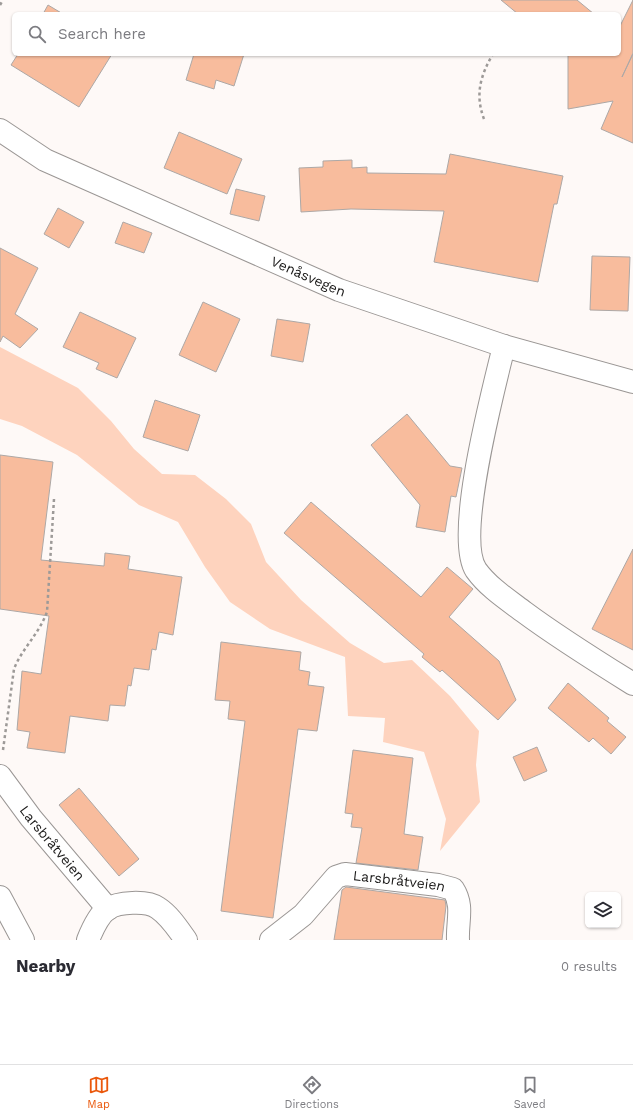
<!DOCTYPE html>
<html lang="en">
<head>
<meta charset="utf-8">
<style>
	:root { --surface:#fff; --page:#f7f7f7; --text:#2b2b33; --muted:#7c7c81; --line:#e1e1e2; --accent:#ea580c }
	body { margin:0; font-family:"Work Sans",sans-serif; background:var(--page); color:var(--text) }
	.controls { position:absolute; right:12px; bottom:12px; display:grid; overflow:hidden; border-radius:6px; box-shadow:0 1px 3px #0004 }
	.controls button { width:36px; height:36px; display:grid; place-items:center; padding:0; border:0; border-bottom:1px solid var(--line); background:var(--surface); color:var(--text); font:20px sans-serif }
	.list { margin:0; padding:0; list-style:none }
	h2 { display:flex; justify-content:space-between; align-items:center; height:52px; margin:0; padding:0 16px; font-size:17px }
	h2 small { font-size:13px; font-weight:400; color:var(--muted) }
	.icon { flex:none; width:22px; height:22px; fill:none; stroke:currentColor; stroke-width:2; stroke-linecap:round; stroke-linejoin:round }
	.map { position:relative; flex:none; width:633px; height:940px; overflow:hidden }
	.search { position:absolute; background:var(--surface); box-shadow:0 1px 3px #0004; left:12px; right:12px; top:12px; height:44px; display:flex; align-items:center; gap:10px; box-sizing:border-box; padding:0 14px; border-radius:6px; color:var(--muted); font-size:15px }
	.sheet { height:124px; background:var(--surface) }
	nav { display:flex; justify-content:space-around; align-items:center; box-sizing:border-box; height:56px; border-top:1px solid var(--line); background:var(--surface); font-size:11px; color:var(--muted) }
	nav a { display:grid; justify-items:center; gap:2px }
	nav .on { color:var(--accent) }
	.map>svg:first-child { display:block }
	.green { fill:#fed3be }
	.building { fill:#f8bc9d; stroke:#ada8a6 }
	.lines { fill:none; stroke-linecap:round; stroke-linejoin:round }
	.minor-casing { stroke:#9a9694; stroke-width:24 }
	.path { stroke:#9d9a98; stroke-width:2.5; stroke-dasharray:3 3; stroke-linecap:butt }
	.minor { stroke:#fff; stroke-width:22 }
	.labels { text-anchor:middle; stroke-width:3; stroke-linejoin:round; paint-order:stroke }
	.street-label { font-size:14px; fill:#1a1918; stroke:#fef9f7 }
</style>
</head>
<body>
<div class="map">
<svg width="633" height="940" viewBox="0 0 633 940">
	<rect width="100%" height="100%" fill="#fef9f7"/>
	<!-- green -->
	<path class="green" d="M0,347L78,388L111,421L134,449L162,474L195,475L226,499L251,524L266,562L301,600L350,643L384,663L412,660L450,696L479,731L476,765L480,802L440,851L446,819L424,752L383,742L385,718L348,716L345,657L270,629L230,602L205,567L178,522L139,505L77,455L22,426L0,419Z"/>
	<!-- building -->
	<g class="building">
		<path d="M501,0H577L594,14H518Z"/>
		<path d="M633,0V53L622,77L633,54V143L601,129L613,101L568,109V55L567,54H619V28Z"/>
		<path d="M48,5L63,14H43Z"/>
		<path d="M18,54H112L79,107L11,65Z"/>
		<path d="M194,54H244L234,86L216,80L214,89L186,80Z"/>
		<path d="M179,132L242,159L227,194L164,168Z"/>
		<path d="M450,154L563,176L557,204H554L538,282L434,262L444,211L351,209L301,212L299,168L323,167V161L352,160V168L367,167V173L446,174Z"/>
		<path d="M236,189L265,196L259,221L230,214Z"/>
		<path d="M58,208L84,222L69,248L44,234Z"/>
		<path d="M123,222L152,233L144,253L115,243Z"/>
		<path d="M0,248L38,268L15,314L38,329L20,348L3,336L0,342Z"/>
		<path d="M592,256L630,257L628,311L590,310Z"/>
		<path d="M203,302L240,319L216,372L179,355Z"/>
		<path d="M80,312L136,338L117,378L96,369L99,363L63,347Z"/>
		<path d="M277,319L310,324L303,362L271,356Z"/>
		<path d="M155,400L200,415L188,451L143,437Z"/>
		<path d="M407,414L450,466L462,468L456,497L451,496L445,532L416,527L420,505L371,445Z"/>
		<path d="M0,455L53,462L41,560L104,566L105,553L130,556L128,569L182,577L173,635L159,632L156,650L152,649L149,670L134,668L131,686L128,685L125,706L110,705L108,721L70,716L65,753L27,748L30,732L17,730L22,671L41,674L49,616L0,609Z"/>
		<path d="M311,502L421,597L447,567L473,589L449,617L499,661L516,700L498,720L442,670L440,672L422,657L424,654L284,533Z"/>
		<path d="M633,549V650L592,629Z"/>
		<path d="M221,642L301,652L299,670L310,672L308,685L324,687L317,731L298,729L273,918L221,911L245,721L228,719L230,701L215,700Z"/>
		<path d="M568,683L609,718L607,721L626,737L611,754L593,738L589,742L548,708Z"/>
		<path d="M537,747L547,771L524,781L513,757Z"/>
		<path d="M353,750L413,758L404,834L423,837L418,870L356,863L362,828L351,827L353,814L345,813Z"/>
		<path d="M79,788L139,859L119,876L59,805Z"/>
		<path d="M346,887L445,900L446,906L442,940H334L342,890Z"/>
	</g>
	<g class="lines">
		<defs>
			<g id="minor">
				<path id="s1" d="M0,130L45,160L339,290L504,346L633,382"/>
				<path d="M504,346C494,388 454,536 476,570C488,587 508,600 524,612C559,638 596,661 633,684"/>
				<path id="s2" d="M0,776L31,818L108,909"/>
				<path d="M0,897L23,940"/>
				<path d="M88,940C92,930 98,916 107,909C118,902 147,900 158,908C170,916 178,929 186,940"/>
				<path id="s3" d="M271,940L303,915L336,877L345,874L438,885L453,889C464,906 457,921 458,940"/>
			</g>
		</defs>
		<!-- minor casing -->
		<use href="#minor" class="minor-casing"/>
		<!-- path -->
		<g class="path">
			<path d="M0,5L3,0"/>
			<path d="M484,119C475,95 480,76 493,54"/>
			<path d="M3,750L14,669C21,650 39,634 47,612L54,499"/>
		</g>
		<!-- minor -->
		<use href="#minor" class="minor"/>
	</g>
	<g class="labels">
		<!-- street labels -->
		<g class="street-label">
			<text dy="5" stroke="none"><textPath href="#s1" startOffset="342">Venåsvegen</textPath></text>
			<text dy="5" stroke="none"><textPath href="#s2" startOffset="85">Larsbråtveien</textPath></text>
			<text dy="5" stroke="none"><textPath href="#s3" startOffset="155">Larsbråtveien</textPath></text>
		</g>
	</g>
</svg>
<div class="controls">
<button><svg class="icon" aria-label="layers" viewBox="0 0 24 24"><path d="M12 4l9 5-9 5-9-5zM3 14l9 5 9-5"/></svg></button>
</div>
<div class="search"><svg class="icon" aria-label="search" viewBox="0 0 24 24"><circle cx="10" cy="10" r="6"/><path d="M15 15l6 6"/></svg>Search here</div>
</div>
<section class="sheet">
<h2>Nearby<small>0 results</small></h2>
<ul class="list">
</ul>
</section>
<nav>
<a class="on"><svg class="icon" aria-label="map" viewBox="0 0 24 24"><path d="M3 6l6-2 6 2 6-2v14l-6 2-6-2-6 2zM9 4v14M15 6v14"/></svg>Map</a>
<a><svg class="icon" aria-label="directions" viewBox="0 0 24 24"><path d="M12 3l9 9-9 9-9-9zM9 14v-3h6M13 9l2 2-2 2"/></svg>Directions</a>
<a><svg class="icon" aria-label="saved" viewBox="0 0 24 24"><path d="M7 4h10v16l-5-4-5 4z"/></svg>Saved</a>
</nav>
</body>
</html>
